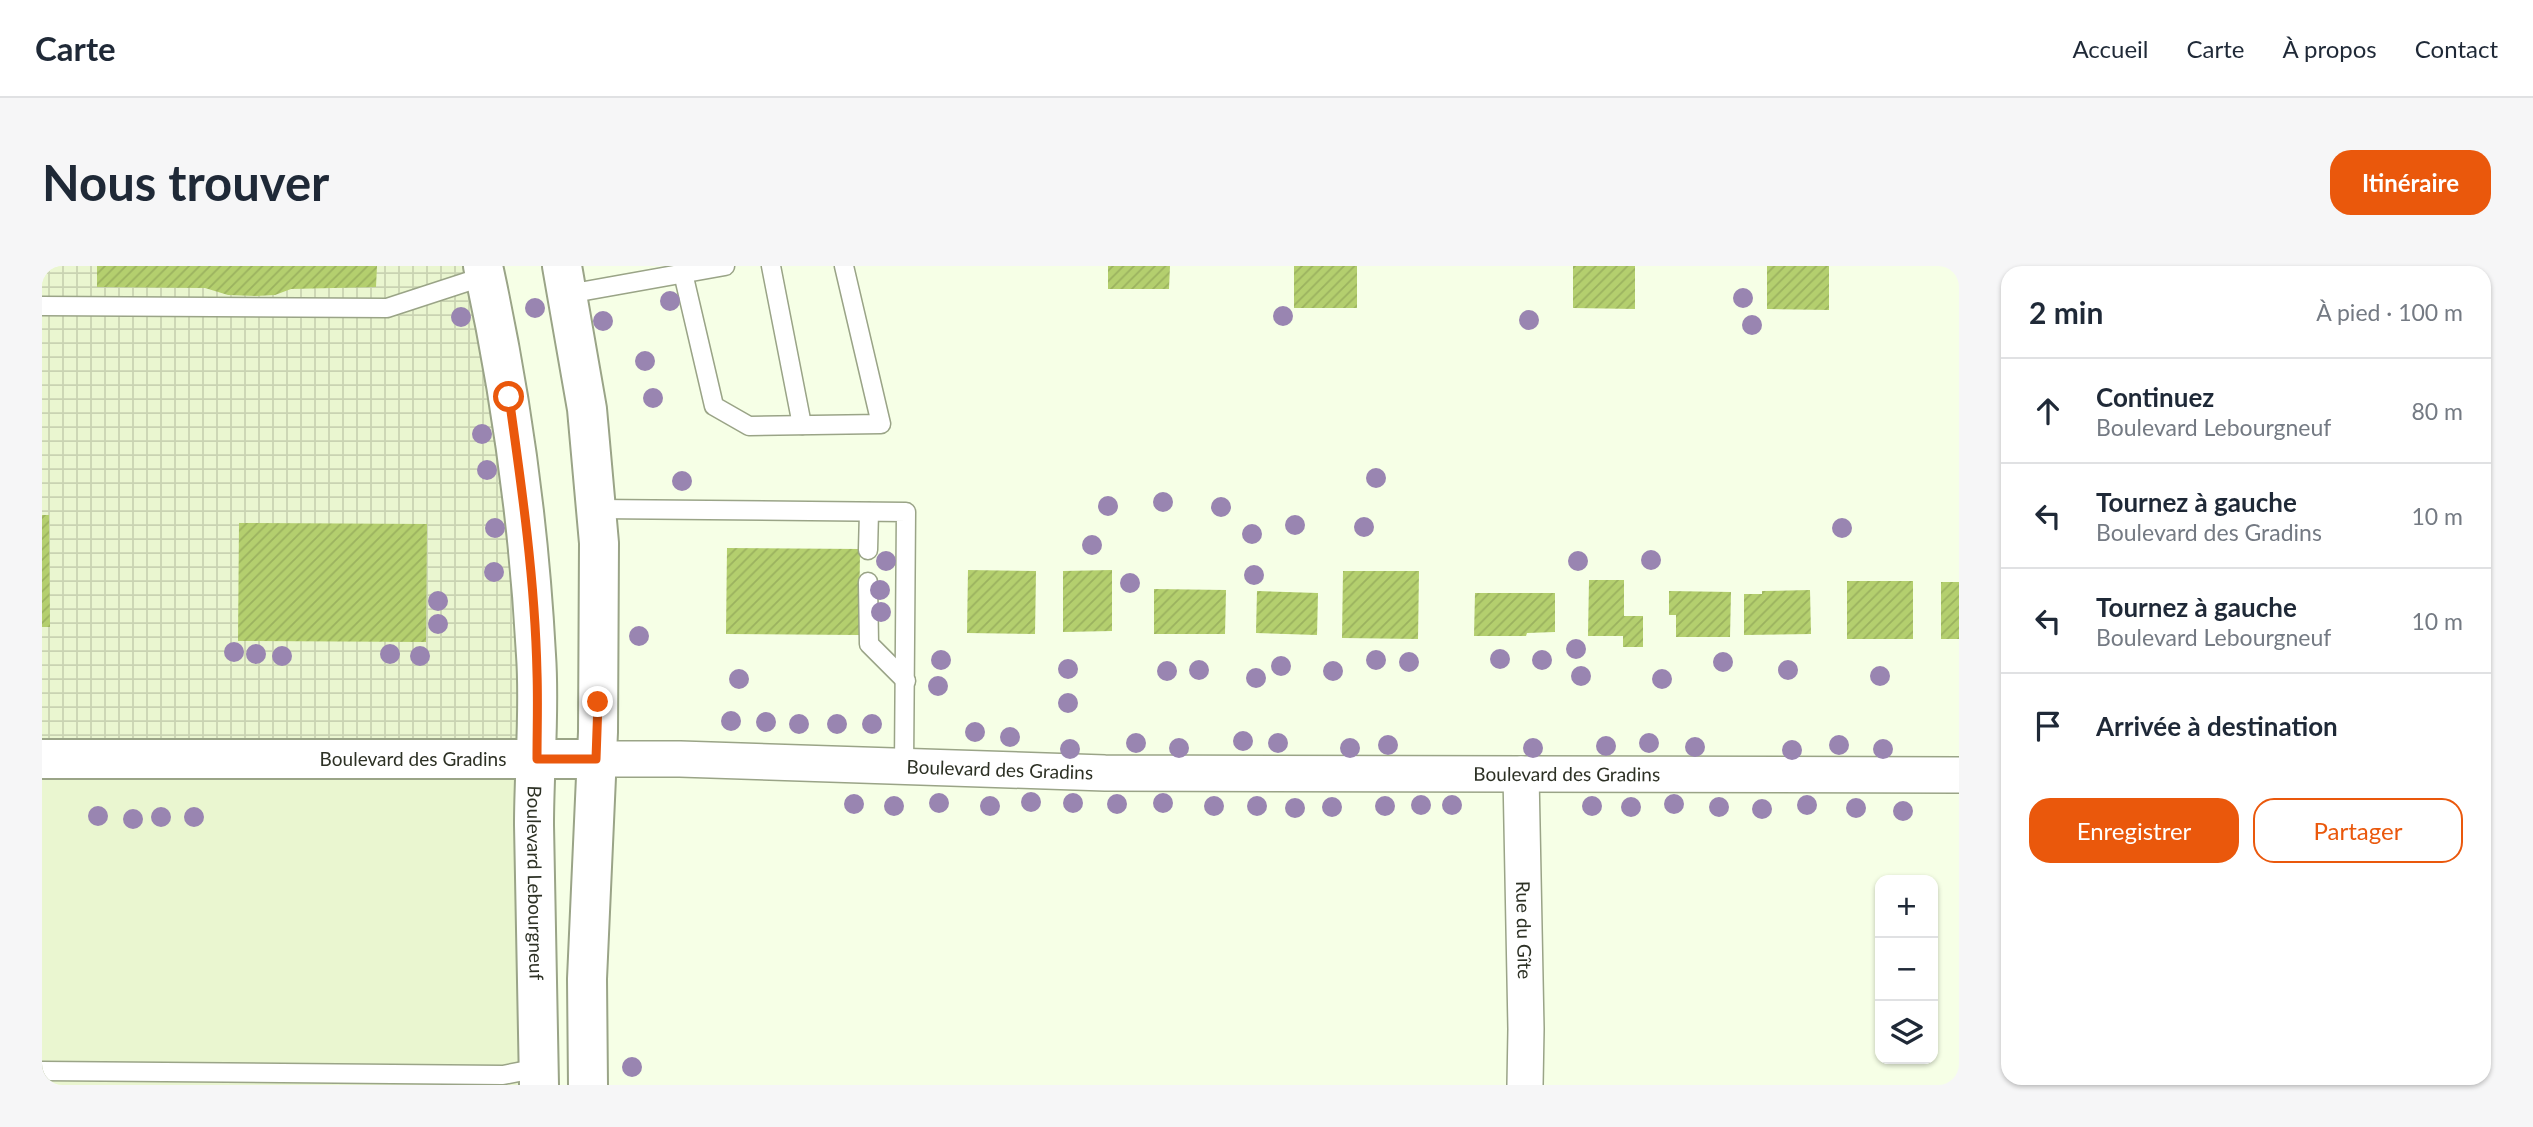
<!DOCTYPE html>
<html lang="fr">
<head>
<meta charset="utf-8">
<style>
	:root { --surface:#fff; --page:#f6f6f7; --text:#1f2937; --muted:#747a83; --line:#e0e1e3; --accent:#ea580c }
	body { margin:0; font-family:Lato,sans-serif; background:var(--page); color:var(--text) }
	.controls { position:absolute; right:21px; bottom:21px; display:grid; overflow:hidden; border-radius:14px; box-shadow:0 2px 5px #0004 }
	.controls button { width:63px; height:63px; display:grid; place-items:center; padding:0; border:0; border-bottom:2px solid var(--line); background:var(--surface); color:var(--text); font:35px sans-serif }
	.stop { position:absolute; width:21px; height:21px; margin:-16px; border:5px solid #ea580c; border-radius:50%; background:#fff }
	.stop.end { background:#ea580c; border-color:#fff; box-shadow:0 2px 7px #0008 }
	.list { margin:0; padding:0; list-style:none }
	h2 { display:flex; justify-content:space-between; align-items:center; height:91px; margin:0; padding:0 28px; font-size:30px }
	h2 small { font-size:23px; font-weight:400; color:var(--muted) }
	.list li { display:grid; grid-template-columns:46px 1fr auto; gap:21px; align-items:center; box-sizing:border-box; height:105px; padding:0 28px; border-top:2px solid var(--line) }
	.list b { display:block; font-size:26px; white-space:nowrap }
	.list p { margin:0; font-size:23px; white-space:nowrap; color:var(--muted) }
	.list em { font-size:23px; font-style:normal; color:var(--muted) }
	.actions { display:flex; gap:14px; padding:21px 28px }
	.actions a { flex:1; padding:16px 0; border:2px solid var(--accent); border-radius:21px; text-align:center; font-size:24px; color:var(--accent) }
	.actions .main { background:var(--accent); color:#fff }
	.icon { flex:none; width:38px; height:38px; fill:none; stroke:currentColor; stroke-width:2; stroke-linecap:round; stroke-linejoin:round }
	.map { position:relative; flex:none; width:1917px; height:819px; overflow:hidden; border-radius:21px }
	header { display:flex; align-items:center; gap:42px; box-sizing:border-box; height:98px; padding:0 35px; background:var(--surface); border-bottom:2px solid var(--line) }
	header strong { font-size:33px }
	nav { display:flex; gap:38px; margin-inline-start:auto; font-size:24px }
	.intro { display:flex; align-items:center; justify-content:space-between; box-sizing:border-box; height:168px; padding:0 42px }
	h1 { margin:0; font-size:49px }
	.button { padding:18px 32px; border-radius:21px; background:var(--accent); color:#fff; font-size:24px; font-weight:700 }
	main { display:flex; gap:42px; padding:0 42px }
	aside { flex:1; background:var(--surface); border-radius:21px; box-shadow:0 2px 5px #0004 }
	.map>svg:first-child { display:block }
	.built { fill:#eaf6d0 }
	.industrial { fill:url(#industrial-grid) }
	.building { fill:url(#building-hatch) }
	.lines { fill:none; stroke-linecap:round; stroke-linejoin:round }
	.service-casing { stroke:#9aa487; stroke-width:21 }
	.minor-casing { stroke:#9aa487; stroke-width:38 }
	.tertiary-casing { stroke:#9aa487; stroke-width:42 }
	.secondary-casing { stroke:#9aa487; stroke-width:42 }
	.service { stroke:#fff; stroke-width:18 }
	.minor { stroke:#fff; stroke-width:35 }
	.tertiary { stroke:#fff; stroke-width:38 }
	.secondary { stroke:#fff; stroke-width:38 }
	.tree { fill:#9985b1 }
	.route { stroke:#ea580c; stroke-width:9 }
	.labels { text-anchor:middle; stroke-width:6; stroke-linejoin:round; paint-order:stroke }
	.street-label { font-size:19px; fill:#2d3125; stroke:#fff }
</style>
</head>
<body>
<header>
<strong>Carte</strong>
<nav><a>Accueil</a><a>Carte</a><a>À propos</a><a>Contact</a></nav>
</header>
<div class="intro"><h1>Nous trouver</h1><a class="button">Itinéraire</a></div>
<main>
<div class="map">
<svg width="1917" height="819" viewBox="0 0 1917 819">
	<defs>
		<pattern id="industrial-grid" width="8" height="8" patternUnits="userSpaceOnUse" patternTransform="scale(1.75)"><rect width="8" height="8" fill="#eaf6d0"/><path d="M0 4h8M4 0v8" fill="none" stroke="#c9d3b2"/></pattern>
		<pattern id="building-hatch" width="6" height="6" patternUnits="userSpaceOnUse" patternTransform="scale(1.75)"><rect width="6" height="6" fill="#b4cf6e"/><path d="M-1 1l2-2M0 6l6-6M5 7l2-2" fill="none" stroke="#9bb25f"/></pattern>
	</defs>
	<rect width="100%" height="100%" fill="#f6ffe6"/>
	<!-- built -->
	<path class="built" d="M0,0H441L497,819H0Z"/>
	<!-- industrial -->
	<path class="industrial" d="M0,0H441L495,493H0Z"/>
	<!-- building -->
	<g class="building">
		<path d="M55,0H335L334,21L249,23L233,29L214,30L186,29L163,22L55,21Z"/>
		<path d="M1066,0H1128L1127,23H1066Z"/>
		<rect x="1252" y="0" width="63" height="42"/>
		<path d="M1531,0H1593V43L1531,42Z"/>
		<path d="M1725,0H1787V44L1725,43Z"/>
		<path d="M0,249H7L8,361H0Z"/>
		<path d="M197,257L385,258L384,376L196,375Z"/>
		<path d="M685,282L818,283L817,369L684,368Z"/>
		<path d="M926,304L994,305L993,368L925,367Z"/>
		<path d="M1070,304V365L1021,366V305Z"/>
		<path d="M1301,305H1377L1376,373L1300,372Z"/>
		<path d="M1547,314H1582V350H1601V381H1581V370H1546Z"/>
		<rect x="1805" y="315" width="66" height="58"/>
		<rect x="1899" y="316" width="18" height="57"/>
		<path d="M1112,323L1184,324L1183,368H1112Z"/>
		<path d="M1768,324L1769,368L1702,369V328H1720V325Z"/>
		<path d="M1215,325L1276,327L1275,369L1214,367Z"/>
		<path d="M1627,325L1689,326L1688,371H1634V349H1627Z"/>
		<path d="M1433,327H1513V366L1485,367L1484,370H1432Z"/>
	</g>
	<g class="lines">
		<defs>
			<g id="service">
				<path d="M729,0L760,159"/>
				<path d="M641,7L672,140L707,160L839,158L802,0"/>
				<path d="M526,28L683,0"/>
				<path d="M0,40L345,42L443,10"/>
				<path d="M555,243L864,246L862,501"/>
				<path d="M826,284L827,246"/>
				<path d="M826,316L827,378L864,415"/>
				<path d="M0,805L461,809L497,802"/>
			</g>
			<g id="minor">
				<path id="s1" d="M554,493H638L1063,507L1917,509"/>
				<path id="s2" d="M1479,508L1484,763L1483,819"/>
			</g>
			<g id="tertiary">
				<path id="s3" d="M0,493H554"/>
			</g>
			<g id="secondary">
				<path id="s4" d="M441,0C469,128 487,258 494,389C498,446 492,502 492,559C493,645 495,732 497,819"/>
				<path d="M520,0L545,143L557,277L556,466L545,713L546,819"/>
			</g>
		</defs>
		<!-- service casing -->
		<use href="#service" class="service-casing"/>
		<!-- minor casing -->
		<use href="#minor" class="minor-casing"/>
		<!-- tertiary casing -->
		<use href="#tertiary" class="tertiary-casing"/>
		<!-- secondary casing -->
		<use href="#secondary" class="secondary-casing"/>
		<!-- service -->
		<use href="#service" class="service"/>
		<!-- minor -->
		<use href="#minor" class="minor"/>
		<!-- tertiary -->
		<use href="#tertiary" class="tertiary"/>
		<!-- secondary -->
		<use href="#secondary" class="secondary"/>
	</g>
	<!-- trees -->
	<g class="tree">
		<circle cx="1701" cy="32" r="10"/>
		<circle cx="628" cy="35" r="10"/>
		<circle cx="493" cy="42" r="10"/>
		<circle cx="1241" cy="50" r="10"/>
		<circle cx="419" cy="51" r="10"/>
		<circle cx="1487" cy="54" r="10"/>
		<circle cx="561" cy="55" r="10"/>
		<circle cx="1710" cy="59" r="10"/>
		<circle cx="603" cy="95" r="10"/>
		<circle cx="611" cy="132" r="10"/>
		<circle cx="440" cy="168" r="10"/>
		<circle cx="445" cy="204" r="10"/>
		<circle cx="1334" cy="212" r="10"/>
		<circle cx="640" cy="215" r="10"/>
		<circle cx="1121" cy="236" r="10"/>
		<circle cx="1066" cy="240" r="10"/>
		<circle cx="1179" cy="241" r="10"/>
		<circle cx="1253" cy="259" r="10"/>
		<circle cx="1322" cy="261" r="10"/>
		<circle cx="453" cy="262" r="10"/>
		<circle cx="1800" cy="262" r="10"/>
		<circle cx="1210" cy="268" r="10"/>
		<circle cx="1050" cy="279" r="10"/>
		<circle cx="1609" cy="294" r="10"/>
		<circle cx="844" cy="295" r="10"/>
		<circle cx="1536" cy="295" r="10"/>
		<circle cx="452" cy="306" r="10"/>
		<circle cx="1212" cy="309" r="10"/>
		<circle cx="1088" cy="317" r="10"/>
		<circle cx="838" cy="324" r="10"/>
		<circle cx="396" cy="335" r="10"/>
		<circle cx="839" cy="346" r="10"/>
		<circle cx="396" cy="358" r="10"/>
		<circle cx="597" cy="370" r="10"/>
		<circle cx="1534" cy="383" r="10"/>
		<circle cx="192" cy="386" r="10"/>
		<circle cx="214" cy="388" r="10"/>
		<circle cx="348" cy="388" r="10"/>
		<circle cx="240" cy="390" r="10"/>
		<circle cx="378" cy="390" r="10"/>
		<circle cx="1458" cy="393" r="10"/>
		<circle cx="899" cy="394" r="10"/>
		<circle cx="1334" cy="394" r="10"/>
		<circle cx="1500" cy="394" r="10"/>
		<circle cx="1367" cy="396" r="10"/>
		<circle cx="1681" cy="396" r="10"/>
		<circle cx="1239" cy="400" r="10"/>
		<circle cx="1026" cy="403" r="10"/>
		<circle cx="1157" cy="404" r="10"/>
		<circle cx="1746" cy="404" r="10"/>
		<circle cx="1125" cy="405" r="10"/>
		<circle cx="1291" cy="405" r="10"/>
		<circle cx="1539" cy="410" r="10"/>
		<circle cx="1838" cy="410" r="10"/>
		<circle cx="1214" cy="412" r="10"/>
		<circle cx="697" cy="413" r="10"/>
		<circle cx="1620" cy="413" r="10"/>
		<circle cx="896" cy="420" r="10"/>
		<circle cx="1026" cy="437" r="10"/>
		<circle cx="689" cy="455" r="10"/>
		<circle cx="724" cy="456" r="10"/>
		<circle cx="757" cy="458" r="10"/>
		<circle cx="795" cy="458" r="10"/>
		<circle cx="830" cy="458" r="10"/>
		<circle cx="933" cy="466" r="10"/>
		<circle cx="968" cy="471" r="10"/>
		<circle cx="1201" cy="475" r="10"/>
		<circle cx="1094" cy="477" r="10"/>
		<circle cx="1236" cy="477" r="10"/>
		<circle cx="1607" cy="477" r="10"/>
		<circle cx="1346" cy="479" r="10"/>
		<circle cx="1797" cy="479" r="10"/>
		<circle cx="1564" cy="480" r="10"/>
		<circle cx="1653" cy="481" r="10"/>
		<circle cx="1137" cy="482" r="10"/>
		<circle cx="1308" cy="482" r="10"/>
		<circle cx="1491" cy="482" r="10"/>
		<circle cx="1028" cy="483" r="10"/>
		<circle cx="1841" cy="483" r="10"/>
		<circle cx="1750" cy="484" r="10"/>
		<circle cx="989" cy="536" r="10"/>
		<circle cx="897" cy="537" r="10"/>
		<circle cx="1031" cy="537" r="10"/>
		<circle cx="1121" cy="537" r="10"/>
		<circle cx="812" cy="538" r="10"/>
		<circle cx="1075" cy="538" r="10"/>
		<circle cx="1632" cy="538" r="10"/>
		<circle cx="1379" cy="539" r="10"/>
		<circle cx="1410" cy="539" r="10"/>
		<circle cx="1765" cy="539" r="10"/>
		<circle cx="852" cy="540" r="10"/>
		<circle cx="948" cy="540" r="10"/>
		<circle cx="1172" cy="540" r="10"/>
		<circle cx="1215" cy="540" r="10"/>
		<circle cx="1343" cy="540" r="10"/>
		<circle cx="1550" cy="540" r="10"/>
		<circle cx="1290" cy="541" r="10"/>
		<circle cx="1589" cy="541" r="10"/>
		<circle cx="1677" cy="541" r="10"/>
		<circle cx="1253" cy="542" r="10"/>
		<circle cx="1814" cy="542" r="10"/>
		<circle cx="1720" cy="543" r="10"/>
		<circle cx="1861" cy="545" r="10"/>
		<circle cx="56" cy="550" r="10"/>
		<circle cx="119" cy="551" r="10"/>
		<circle cx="152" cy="551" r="10"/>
		<circle cx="91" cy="553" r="10"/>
		<circle cx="590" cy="801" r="10"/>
	</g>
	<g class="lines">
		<!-- route -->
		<path class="route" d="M467,131C480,223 493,315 495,407C496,436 495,464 495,493H554L556,436"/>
	</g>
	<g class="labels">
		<!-- street labels -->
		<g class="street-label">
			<text dy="7" stroke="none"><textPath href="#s3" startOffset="371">Boulevard des Gradins</textPath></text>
			<text dy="7" stroke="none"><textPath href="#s1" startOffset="404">Boulevard des Gradins</textPath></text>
			<text dy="7" stroke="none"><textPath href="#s1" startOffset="971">Boulevard des Gradins</textPath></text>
			<text dy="7" stroke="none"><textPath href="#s4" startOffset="621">Boulevard Lebourgneuf</textPath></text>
			<text dy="7" stroke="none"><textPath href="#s2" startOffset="156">Rue du Gîte</textPath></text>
		</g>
	</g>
</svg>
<div class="controls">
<button>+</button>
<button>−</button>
<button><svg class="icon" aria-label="layers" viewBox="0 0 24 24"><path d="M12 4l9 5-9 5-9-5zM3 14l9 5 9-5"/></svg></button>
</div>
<div class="stop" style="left:467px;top:131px"></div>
<div class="stop end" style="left:556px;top:436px"></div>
</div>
<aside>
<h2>2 min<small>À pied · 100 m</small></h2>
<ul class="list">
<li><svg class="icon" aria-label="ahead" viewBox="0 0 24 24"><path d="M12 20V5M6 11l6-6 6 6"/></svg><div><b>Continuez</b><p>Boulevard Lebourgneuf</p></div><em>80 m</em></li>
<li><svg class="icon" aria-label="left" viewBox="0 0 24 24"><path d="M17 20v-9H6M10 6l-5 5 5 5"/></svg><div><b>Tournez à gauche</b><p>Boulevard des Gradins</p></div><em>10 m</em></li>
<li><svg class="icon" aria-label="left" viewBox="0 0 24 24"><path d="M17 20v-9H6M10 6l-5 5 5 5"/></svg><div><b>Tournez à gauche</b><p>Boulevard Lebourgneuf</p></div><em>10 m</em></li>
<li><svg class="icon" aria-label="arrive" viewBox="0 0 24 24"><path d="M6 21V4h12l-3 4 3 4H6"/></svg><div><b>Arrivée à destination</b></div></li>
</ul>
<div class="actions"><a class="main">Enregistrer</a><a>Partager</a></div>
</aside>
</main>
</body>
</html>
